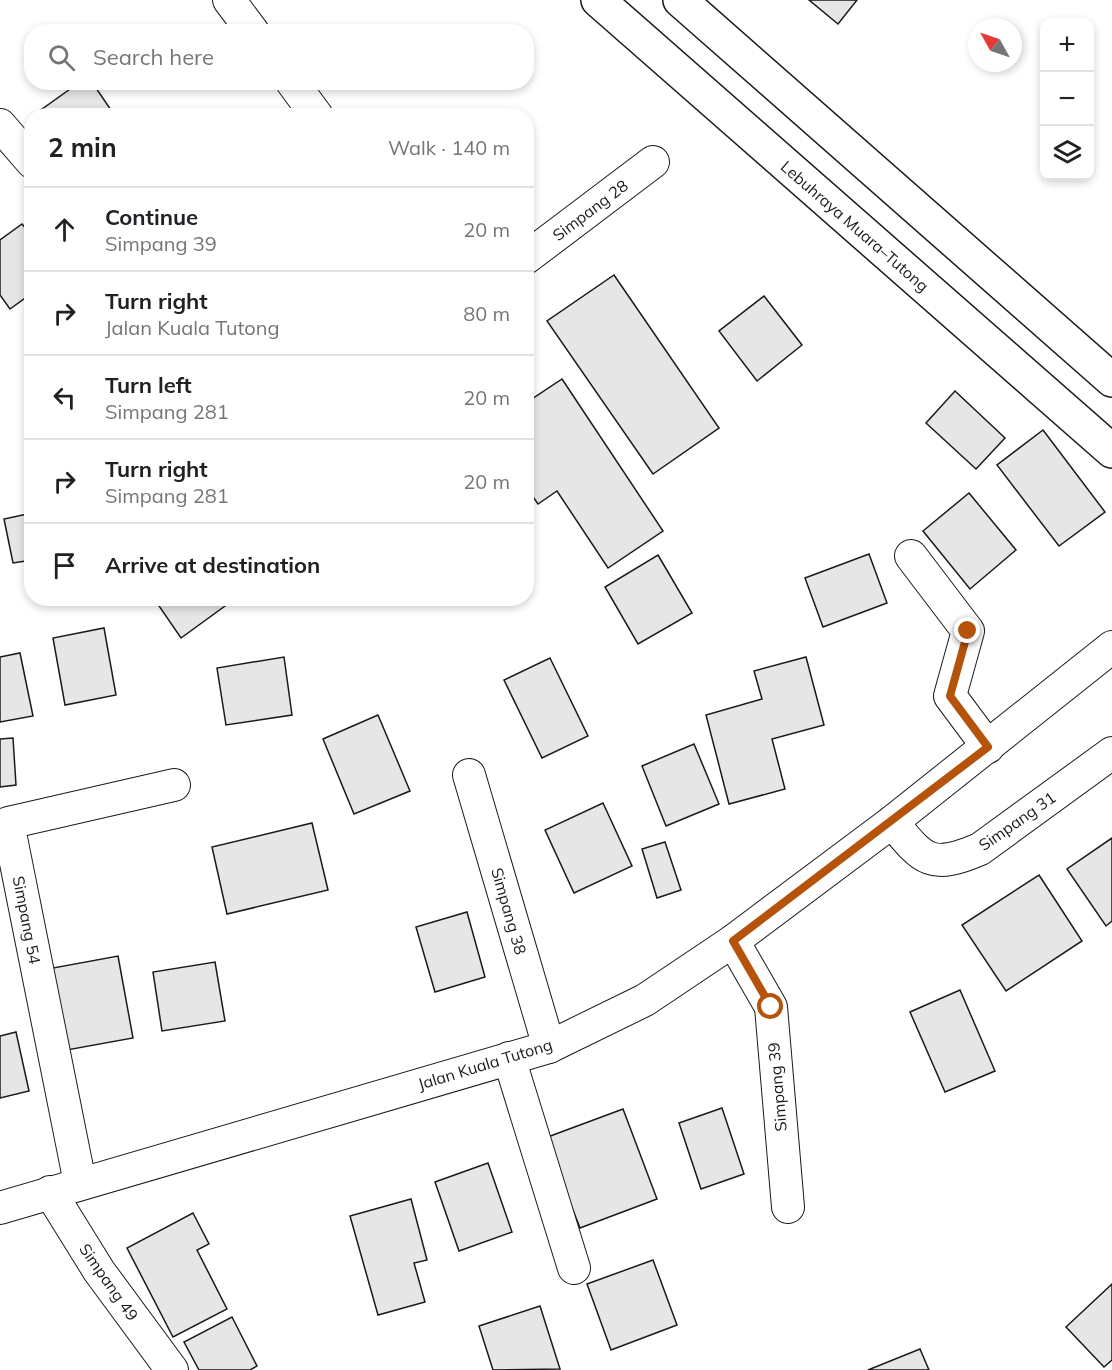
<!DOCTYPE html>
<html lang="en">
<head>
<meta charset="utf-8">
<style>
	:root { --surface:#fff; --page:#f2f2f2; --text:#202124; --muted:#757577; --line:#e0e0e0 }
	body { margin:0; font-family:Mulish,sans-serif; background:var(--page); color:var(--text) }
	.controls { position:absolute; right:18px; top:18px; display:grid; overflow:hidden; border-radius:12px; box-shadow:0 3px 9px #0003 }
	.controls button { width:54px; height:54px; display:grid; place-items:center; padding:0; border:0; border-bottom:2px solid var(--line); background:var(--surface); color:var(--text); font:30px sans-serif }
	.compass { position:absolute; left:968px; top:18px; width:54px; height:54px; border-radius:50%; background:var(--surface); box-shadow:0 3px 9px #0003; rotate:310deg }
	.stop { position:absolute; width:18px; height:18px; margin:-14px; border:4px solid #b45309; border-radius:50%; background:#fff }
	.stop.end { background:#b45309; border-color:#fff; box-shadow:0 2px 6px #0008 }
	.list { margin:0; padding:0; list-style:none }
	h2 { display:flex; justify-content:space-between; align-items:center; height:78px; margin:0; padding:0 24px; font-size:26px }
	h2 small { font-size:20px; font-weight:400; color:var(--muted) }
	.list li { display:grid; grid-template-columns:39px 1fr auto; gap:18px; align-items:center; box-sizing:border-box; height:84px; padding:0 24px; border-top:2px solid var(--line) }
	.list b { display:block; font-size:22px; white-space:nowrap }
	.list p { margin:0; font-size:20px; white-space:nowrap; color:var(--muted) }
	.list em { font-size:20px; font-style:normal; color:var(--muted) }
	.icon { flex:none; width:33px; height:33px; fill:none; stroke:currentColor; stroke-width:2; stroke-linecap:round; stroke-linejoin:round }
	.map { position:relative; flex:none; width:1112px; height:1370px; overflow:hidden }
	.search { position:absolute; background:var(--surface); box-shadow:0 3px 9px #0003; left:24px; top:24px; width:510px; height:66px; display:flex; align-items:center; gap:15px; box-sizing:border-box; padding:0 21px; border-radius:24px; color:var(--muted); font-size:22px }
	.panel { position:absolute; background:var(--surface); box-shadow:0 3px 9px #0003; left:24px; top:108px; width:510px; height:498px; border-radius:24px }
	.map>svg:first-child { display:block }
	.building { fill:#e6e6e6; stroke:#1a1a1a; stroke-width:1.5 }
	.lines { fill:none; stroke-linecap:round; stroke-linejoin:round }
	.minor-casing { stroke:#1a1a1a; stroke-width:34 }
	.highway-casing { stroke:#1a1a1a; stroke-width:36 }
	.minor { stroke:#fff; stroke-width:32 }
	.highway { stroke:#fff; stroke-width:33 }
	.route { stroke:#b45309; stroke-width:8 }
	.labels { text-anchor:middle; stroke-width:4.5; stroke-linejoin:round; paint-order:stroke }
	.street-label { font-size:16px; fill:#1a1a1a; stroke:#fff }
</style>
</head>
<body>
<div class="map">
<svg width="1112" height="1370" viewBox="0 0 1112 1370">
	<rect width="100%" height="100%" fill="#fff"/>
	<!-- building -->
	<g class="building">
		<path d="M809,0H857L838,24Z"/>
		<path d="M80,82H92L115,116H40L38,112Z"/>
		<path d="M22,224L32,236V293L10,309L0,295V240Z"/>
		<path d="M614,275L719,428L653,474L547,321Z"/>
		<path d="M764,296L802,345L757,381L719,331Z"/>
		<path d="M562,379L663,531L608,568L557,491L538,504L526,487V403Z"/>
		<path d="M955,391L1005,438L976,469L926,423Z"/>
		<path d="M1043,430L1105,512L1059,546L997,465Z"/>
		<path d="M969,493L1016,550L970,589L923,531Z"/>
		<path d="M32,513V560L13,563L4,519Z"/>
		<path d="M869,554L887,603L823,627L805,578Z"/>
		<path d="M658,555L692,613L638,644L605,587Z"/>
		<path d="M169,598H236L181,638L159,606Z"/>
		<path d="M104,628L116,695L65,705L53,638Z"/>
		<path d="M20,653L33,716L0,722V657Z"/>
		<path d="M284,657L292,715L226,725L217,668Z"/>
		<path d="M806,657L824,725L772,739L785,789L729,804L706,715L762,699L754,671Z"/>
		<path d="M550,658L588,736L542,758L504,680Z"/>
		<path d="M378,715L410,791L354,814L323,739Z"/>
		<path d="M13,738L16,785L0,787V739Z"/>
		<path d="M694,744L719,804L666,826L642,766Z"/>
		<path d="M603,803L632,866L574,893L545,830Z"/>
		<path d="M312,823L328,890L227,914L212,847Z"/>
		<path d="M1112,838V921L1106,926L1067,869Z"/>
		<path d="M665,842L681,890L657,898L642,849Z"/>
		<path d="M1039,875L1082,941L1006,991L962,925Z"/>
		<path d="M467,912L485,977L435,992L416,927Z"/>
		<path d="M118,956L133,1038L56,1052L42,970Z"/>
		<path d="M215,962L225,1021L162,1031L153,972Z"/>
		<path d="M960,990L995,1071L945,1092L910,1012Z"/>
		<path d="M16,1032L29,1091L0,1098V1036Z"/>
		<path d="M722,1108L744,1174L701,1189L679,1123Z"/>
		<path d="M623,1109L657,1199L580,1228L545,1138Z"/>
		<path d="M488,1163L512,1232L459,1251L435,1182Z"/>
		<path d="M411,1199L427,1260L414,1263L425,1302L378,1315L350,1216Z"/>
		<path d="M193,1213L209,1244L197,1250L227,1309L173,1337L127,1248Z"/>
		<path d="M653,1260L677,1325L611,1350L587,1284Z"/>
		<path d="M1112,1284V1360L1104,1367L1066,1327Z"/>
		<path d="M540,1306L560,1369L493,1370L479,1326Z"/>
		<path d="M232,1317L257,1366L250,1370H199L184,1342Z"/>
		<path d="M920,1349L929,1370H868Z"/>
	</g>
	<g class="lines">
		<defs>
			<g id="minor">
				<path d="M229,0L253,32"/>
				<path d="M292,82L317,116"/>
				<path d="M0,125L32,162"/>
				<path d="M526,258L653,162"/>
				<path d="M911,556L968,631L950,696L988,747"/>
				<path d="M469,775L549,1047"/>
				<path d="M892,822C924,861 931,870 980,849L1112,753"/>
				<path d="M733,941L771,1007L788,1207"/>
				<path d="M509,1058L574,1268"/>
				<path d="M80,1183L8,823L174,785"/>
				<path d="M50,1192L99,1271L172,1370"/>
				<path d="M0,1208L549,1047L645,1000L733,941L892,822L1112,647"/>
			</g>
			<g id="highway">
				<path d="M598,0L1112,451"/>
				<path d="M680,0L1112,380"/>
			</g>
		</defs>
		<!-- minor casing -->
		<use href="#minor" class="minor-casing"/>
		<!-- highway casing -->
		<use href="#highway" class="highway-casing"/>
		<!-- minor -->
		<use href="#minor" class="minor"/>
		<!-- highway -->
		<use href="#highway" class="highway"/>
	</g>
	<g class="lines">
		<!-- route -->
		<path class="route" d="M771,1007L733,941L988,747L950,696L968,631"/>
	</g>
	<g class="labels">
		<!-- street labels -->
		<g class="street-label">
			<text transform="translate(590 210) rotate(-37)" y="6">Simpang 28</text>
			<text transform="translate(855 226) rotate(41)" y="6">Lebuhraya Muara–Tutong</text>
			<text transform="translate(1017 821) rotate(-35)" y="6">Simpang 31</text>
			<text transform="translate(509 911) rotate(74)" y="6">Simpang 38</text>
			<text transform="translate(27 920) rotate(79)" y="6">Simpang 54</text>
			<text transform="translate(485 1064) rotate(-17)" y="6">Jalan Kuala Tutong</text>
			<text transform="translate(777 1087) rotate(-95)" y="6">Simpang 39</text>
			<text transform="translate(109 1282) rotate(55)" y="6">Simpang 49</text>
		</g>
	</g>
</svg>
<div class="controls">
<button>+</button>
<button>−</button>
<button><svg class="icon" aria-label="layers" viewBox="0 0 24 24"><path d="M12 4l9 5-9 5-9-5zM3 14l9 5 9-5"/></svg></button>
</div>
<svg class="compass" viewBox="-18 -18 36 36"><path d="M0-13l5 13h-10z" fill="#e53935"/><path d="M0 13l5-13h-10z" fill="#757577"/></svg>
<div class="stop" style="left:771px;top:1007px"></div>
<div class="stop end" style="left:968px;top:631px"></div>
<div class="search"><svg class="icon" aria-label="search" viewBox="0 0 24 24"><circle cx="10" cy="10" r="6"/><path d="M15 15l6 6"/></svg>Search here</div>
<section class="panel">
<h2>2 min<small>Walk · 140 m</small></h2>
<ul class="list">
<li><svg class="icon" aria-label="ahead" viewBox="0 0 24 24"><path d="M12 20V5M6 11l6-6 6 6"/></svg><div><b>Continue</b><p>Simpang 39</p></div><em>20 m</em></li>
<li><svg class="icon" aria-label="right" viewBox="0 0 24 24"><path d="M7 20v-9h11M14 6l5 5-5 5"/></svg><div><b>Turn right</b><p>Jalan Kuala Tutong</p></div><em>80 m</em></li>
<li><svg class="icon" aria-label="left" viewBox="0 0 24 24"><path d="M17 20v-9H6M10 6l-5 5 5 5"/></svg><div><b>Turn left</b><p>Simpang 281</p></div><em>20 m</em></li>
<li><svg class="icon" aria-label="right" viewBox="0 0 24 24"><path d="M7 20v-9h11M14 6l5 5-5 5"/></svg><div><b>Turn right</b><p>Simpang 281</p></div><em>20 m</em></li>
<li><svg class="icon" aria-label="arrive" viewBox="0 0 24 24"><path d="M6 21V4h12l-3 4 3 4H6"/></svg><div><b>Arrive at destination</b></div></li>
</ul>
</section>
</div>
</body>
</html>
